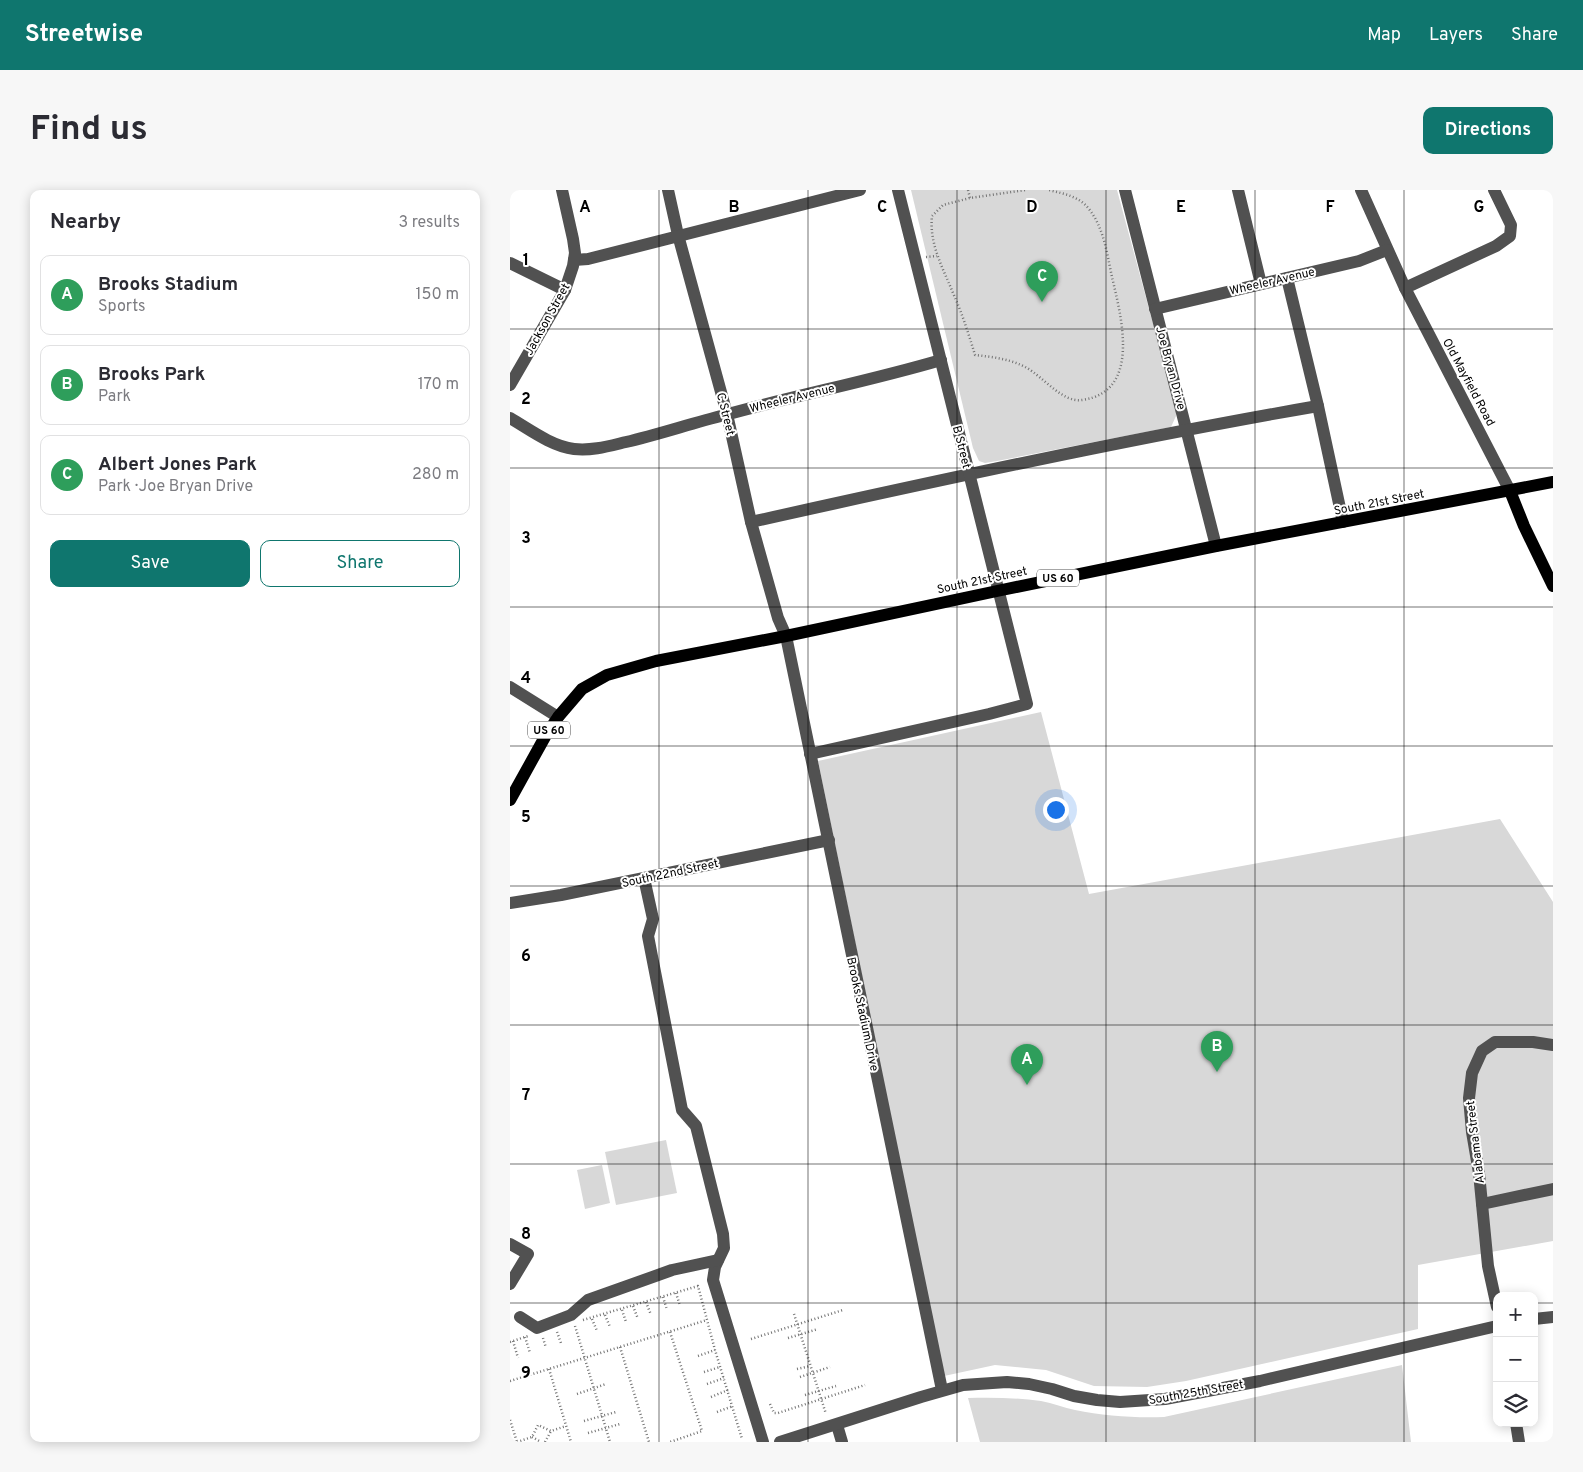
<!DOCTYPE html>
<html lang="en">
<head>
<meta charset="utf-8">
<style>
	:root { --surface:#fff; --page:#f7f7f7; --text:#2b2b33; --muted:#7c7c81; --line:#e1e1e2; --accent:#0f766e }
	body { margin:0; font-family:Overpass,sans-serif; background:var(--page); color:var(--text) }
	.controls { position:absolute; right:15px; bottom:15px; display:grid; overflow:hidden; border-radius:10px; box-shadow:0 2px 12px #0003 }
	.controls button { width:45px; height:45px; display:grid; place-items:center; padding:0; border:0; border-bottom:1px solid var(--line); background:var(--surface); color:var(--text); font:25px sans-serif }
	.you { position:absolute; left:545px; top:619px; width:18px; height:18px; margin:-12px; border:4px solid #fff; border-radius:50%; background:#1a73e8; box-shadow:0 0 0 8px #1a73e833 }
	.badge { display:grid; place-items:center; width:32px; height:32px; border-radius:50%; background:var(--accent); color:#fff; font-size:16px; font-weight:700 }
	.pin { position:absolute; translate:-50% -41px; filter:drop-shadow(0 1px 2px #0008) }
	.pin::after { content:''; position:absolute; top:26px; width:18px; height:15px; background:inherit; clip-path:polygon(0 0,100% 0,50% 100%) }
	.list { margin:0; padding:0; list-style:none }
	h2 { display:flex; justify-content:space-between; align-items:center; height:65px; margin:0; padding:0 20px; font-size:21px }
	h2 small { font-size:16px; font-weight:400; color:var(--muted) }
	.list li { display:grid; grid-template-columns:32px 1fr auto; gap:15px; align-items:center; box-sizing:border-box; height:80px; margin:0 10px 10px; padding:0 10px; border:1px solid var(--line); border-radius:10px }
	.list b { display:block; font-size:19px; white-space:nowrap }
	.list p { margin:0; font-size:16px; white-space:nowrap; color:var(--muted) }
	.list em { font-size:16px; font-style:normal; color:var(--muted) }
	.actions { display:flex; gap:10px; padding:15px 20px }
	.actions a { flex:1; padding:11px 0; border:1px solid var(--accent); border-radius:10px; text-align:center; font-size:18px; color:var(--accent) }
	.actions .main { background:var(--accent); color:#fff }
	.icon { flex:none; width:28px; height:28px; fill:none; stroke:currentColor; stroke-width:2; stroke-linecap:round; stroke-linejoin:round }
	.map { position:relative; flex:none; width:1043px; height:1252px; overflow:hidden; border-radius:10px }
	header { display:flex; align-items:center; gap:30px; box-sizing:border-box; height:70px; padding:0 25px; background:var(--accent); color:#fff }
	header strong { font-size:24px }
	nav { display:flex; gap:28px; margin-inline-start:auto; font-size:18px }
	.intro { display:flex; align-items:center; justify-content:space-between; box-sizing:border-box; height:120px; padding:0 30px }
	h1 { margin:0; font-size:35px }
	.button { padding:12px 22px; border-radius:10px; background:var(--accent); color:#fff; font-size:18px; font-weight:700 }
	main { display:flex; gap:30px; padding:0 30px }
	aside { flex:1; background:var(--surface); border-radius:10px; box-shadow:0 2px 12px #0003 }
	.map>svg:first-child { display:block }
	.green { fill:#d8d8d8 }
	.lines { fill:none; stroke-linecap:round; stroke-linejoin:round }
	.path { stroke:#737373; stroke-width:2.5; stroke-dasharray:1 2.5; stroke-linecap:butt }
	.minor { stroke:#515151; stroke-width:12 }
	.major { stroke:#000; stroke-width:12 }
	.grid { fill:none; stroke:#000; stroke-width:1; stroke-opacity:0.55 }
	.labels { text-anchor:middle; stroke-width:4; stroke-linejoin:round; paint-order:stroke }
	.shield { fill:#fff; stroke:#4c4c4c; stroke-width:1 }
	.shield-label { font-size:11px; font-weight:bold; fill:#000 }
	.street-label { font-size:12px; fill:#000; stroke:#fff }
	.grid-label { font-size:16px; text-anchor:middle; font-weight:bold; fill:#000; stroke:#fff; stroke-width:4; stroke-linejoin:round; paint-order:stroke }
</style>
</head>
<body>
<header>
<strong>Streetwise</strong>
<nav><a>Map</a><a>Layers</a><a>Share</a></nav>
</header>
<div class="intro"><h1>Find us</h1><a class="button">Directions</a></div>
<main>
<aside>
<h2>Nearby<small>3 results</small></h2>
<ul class="list">
<li><span class="badge" style="background:#2e9e5b">A</span><div><b>Brooks Stadium</b><p>Sports</p></div><em>150 m</em></li>
<li><span class="badge" style="background:#2e9e5b">B</span><div><b>Brooks Park</b><p>Park</p></div><em>170 m</em></li>
<li><span class="badge" style="background:#2e9e5b">C</span><div><b>Albert Jones Park</b><p>Park · Joe Bryan Drive</p></div><em>280 m</em></li>
</ul>
<div class="actions"><a class="main">Save</a><a>Share</a></div>
</aside>
<div class="map">
<svg width="1043" height="1252" viewBox="0 0 1043 1252">
	<rect width="100%" height="100%" fill="#fff"/>
	<!-- green -->
	<g class="green">
		<path d="M401,0H607L666,219V226L661,237L487,271L475,273L469,271L463,258Z"/>
		<path d="M531,522L579,704L990,629L1043,712V1051L908,1075V1139L676,1191L637,1197L584,1196L536,1180L485,1175L434,1186L308,571Z"/>
		<path d="M156,950L167,1003L106,1015L95,962Z"/>
		<path d="M92,975L100,1013L75,1019L67,980Z"/>
		<path d="M892,1175L901,1252H470L458,1208C483,1207 507,1208 531,1211C543,1213 554,1218 565,1220C594,1226 624,1228 654,1227Z"/>
	</g>
	<g class="lines">
		<!-- path -->
		<g class="path">
			<path d="M458,0L460,8"/>
			<path d="M515,0L460,8L433,15L422,26C419,54 433,78 443,103C452,123 459,145 465,165C483,167 501,169 517,178C533,187 553,213 572,210C632,202 611,126 602,87C597,64 594,38 579,19C569,6 554,4 539,0"/>
			<path d="M416,67L427,66"/>
			<path d="M166,1103L170,1116"/>
			<path d="M153,1107L157,1120"/>
			<path d="M136,1112L141,1125"/>
			<path d="M123,1116L128,1129"/>
			<path d="M112,1120L116,1132"/>
			<path d="M284,1124L316,1224"/>
			<path d="M95,1125L100,1137"/>
			<path d="M82,1129L87,1141"/>
			<path d="M73,1130L188,1096L205,1160L232,1249"/>
			<path d="M65,1136L100,1252"/>
			<path d="M47,1142L51,1153"/>
			<path d="M160,1142L192,1241L160,1252"/>
			<path d="M15,1147L20,1163"/>
			<path d="M33,1148L36,1158"/>
			<path d="M278,1148L308,1139"/>
			<path d="M241,1149L333,1120"/>
			<path d="M3,1151L8,1168"/>
			<path d="M0,1152L18,1146"/>
			<path d="M110,1157L139,1252"/>
			<path d="M188,1166L205,1160"/>
			<path d="M39,1179L61,1252"/>
			<path d="M287,1179L300,1176"/>
			<path d="M194,1182L210,1177"/>
			<path d="M290,1187L320,1177"/>
			<path d="M0,1191L197,1130"/>
			<path d="M197,1194L214,1188"/>
			<path d="M67,1204L96,1194"/>
			<path d="M295,1205L326,1196"/>
			<path d="M201,1207L218,1200"/>
			<path d="M260,1214L264,1223H268L355,1195"/>
			<path d="M207,1222L223,1216"/>
			<path d="M0,1230L7,1252"/>
			<path d="M74,1231L106,1222"/>
			<path d="M78,1243L110,1234"/>
			<path d="M22,1247L31,1252"/>
			<path d="M7,1252L22,1247L28,1235L41,1241L56,1236"/>
			<path d="M35,1252L41,1241"/>
		</g>
		<!-- minor -->
		<g class="minor">
			<path d="M158,0L168,45L217,224L241,332L268,428L276,446L432,1200"/>
			<path d="M615,0L706,356"/>
			<path d="M728,0L751,94"/>
			<path d="M851,0L895,98L1000,301"/>
			<path d="M64,70L78,69L350,0"/>
			<path d="M0,73L55,100"/>
			<path d="M777,88L808,216L833,332"/>
			<path d="M895,98L986,56L1000,46L1001,35L984,0"/>
			<path d="M645,119L849,71L877,60"/>
			<path d="M0,195L55,100L63,76L65,63L63,49L52,0"/>
			<path d="M0,228C19,239 41,256 64,259C82,261 99,256 116,252C150,244 182,233 215,225C287,205 360,191 431,170"/>
			<path d="M241,332C430,290 618,249 808,216"/>
			<path d="M0,497L48,527"/>
			<path d="M300,564L479,524L517,514L388,0"/>
			<path d="M134,688L143,729L138,746L172,920L186,936L213,1044L214,1058L205,1077L203,1090L253,1252"/>
			<path d="M0,713L51,705L319,650"/>
			<path d="M972,1014L1043,999"/>
			<path d="M0,1054L18,1064L0,1094"/>
			<path d="M987,1117L978,1076L969,983L962,942L959,908L962,883L972,861L985,852H1023L1043,855"/>
			<path d="M10,1127L27,1138L61,1125L78,1110L162,1080L208,1070"/>
			<path d="M1024,1129L1043,1127"/>
			<path d="M1006,1233L1009,1252"/>
			<path d="M327,1235L332,1252"/>
			<path d="M270,1252L411,1207L453,1195L497,1192L519,1194L542,1199L564,1206L587,1210L610,1212L655,1209L750,1191L987,1136"/>
		</g>
		<!-- major -->
		<g class="major">
			<path d="M1000,301L1014,336L1043,396"/>
			<path d="M0,610L36,545L48,527L72,499L97,485L146,471L276,446L487,401L706,356L1043,292"/>
		</g>
	</g>
	<!-- grid -->
	<path class="grid" d="M149,0V1252M298,0V1252M447,0V1252M596,0V1252M745,0V1252M894,0V1252M0,139H1043M0,278H1043M0,417H1043M0,556H1043M0,696H1043M0,835H1043M0,974H1043M0,1113H987M1024,1113H1043"/>
	<g class="labels">
		<!-- shield labels -->
		<g class="shield">
			<rect x="527" y="379.5" width="42" height="17" rx="4"/>
			<rect x="18" y="531.5" width="42" height="17" rx="4"/>
		</g>
		<g class="shield-label">
			<text x="548" y="392">US 60</text>
			<text x="39" y="544">US 60</text>
		</g>
		<!-- street labels -->
		<g class="street-label">
			<text transform="translate(762 91) rotate(-13)" y="4">Wheeler Avenue</text>
			<text transform="translate(37 129) rotate(-61)" y="4">Jackson Street</text>
			<text transform="translate(661 178) rotate(75)" y="4">Joe Bryan Drive</text>
			<text transform="translate(959 192) rotate(62)" y="4">Old Mayfield Road</text>
			<text transform="translate(282 208) rotate(-14)" y="4">Wheeler Avenue</text>
			<text transform="translate(216 224) rotate(76)" y="4">C Street</text>
			<text transform="translate(452 257) rotate(76)" y="4">B Street</text>
			<text transform="translate(869 312) rotate(-11)" y="4">South 21st Street</text>
			<text transform="translate(472 390) rotate(-12)" y="4">South 21st Street</text>
			<text transform="translate(160 683) rotate(-12)" y="4">South 22nd Street</text>
			<text transform="translate(353 824) rotate(78)" y="4">Brooks Stadium Drive</text>
			<text transform="translate(965 952) rotate(-97)" y="4">Alabama Street</text>
			<text transform="translate(686 1202) rotate(-10)" y="4">South 25th Street</text>
		</g>
	</g>
	<g class="grid-label">
		<text x="75" y="22">A</text>
		<text x="224" y="22">B</text>
		<text x="372" y="22">C</text>
		<text x="522" y="22">D</text>
		<text x="671" y="22">E</text>
		<text x="820" y="22">F</text>
		<text x="969" y="22">G</text>
		<text x="16" y="75">1</text>
		<text x="16" y="214">2</text>
		<text x="16" y="353">3</text>
		<text x="16" y="493">4</text>
		<text x="16" y="632">5</text>
		<text x="16" y="771">6</text>
		<text x="16" y="910">7</text>
		<text x="16" y="1049">8</text>
		<text x="16" y="1188">9</text>
	</g>
</svg>
<div class="controls">
<button>+</button>
<button>−</button>
<button><svg class="icon" aria-label="layers" viewBox="0 0 24 24"><path d="M12 4l9 5-9 5-9-5zM3 14l9 5 9-5"/></svg></button>
</div>
<div class="you"></div>
<div class="pin badge" style="left:517px;top:895px;background:#2e9e5b">A</div>
<div class="pin badge" style="left:707px;top:882px;background:#2e9e5b">B</div>
<div class="pin badge" style="left:532px;top:112px;background:#2e9e5b">C</div>
</div>
</main>
</body>
</html>
